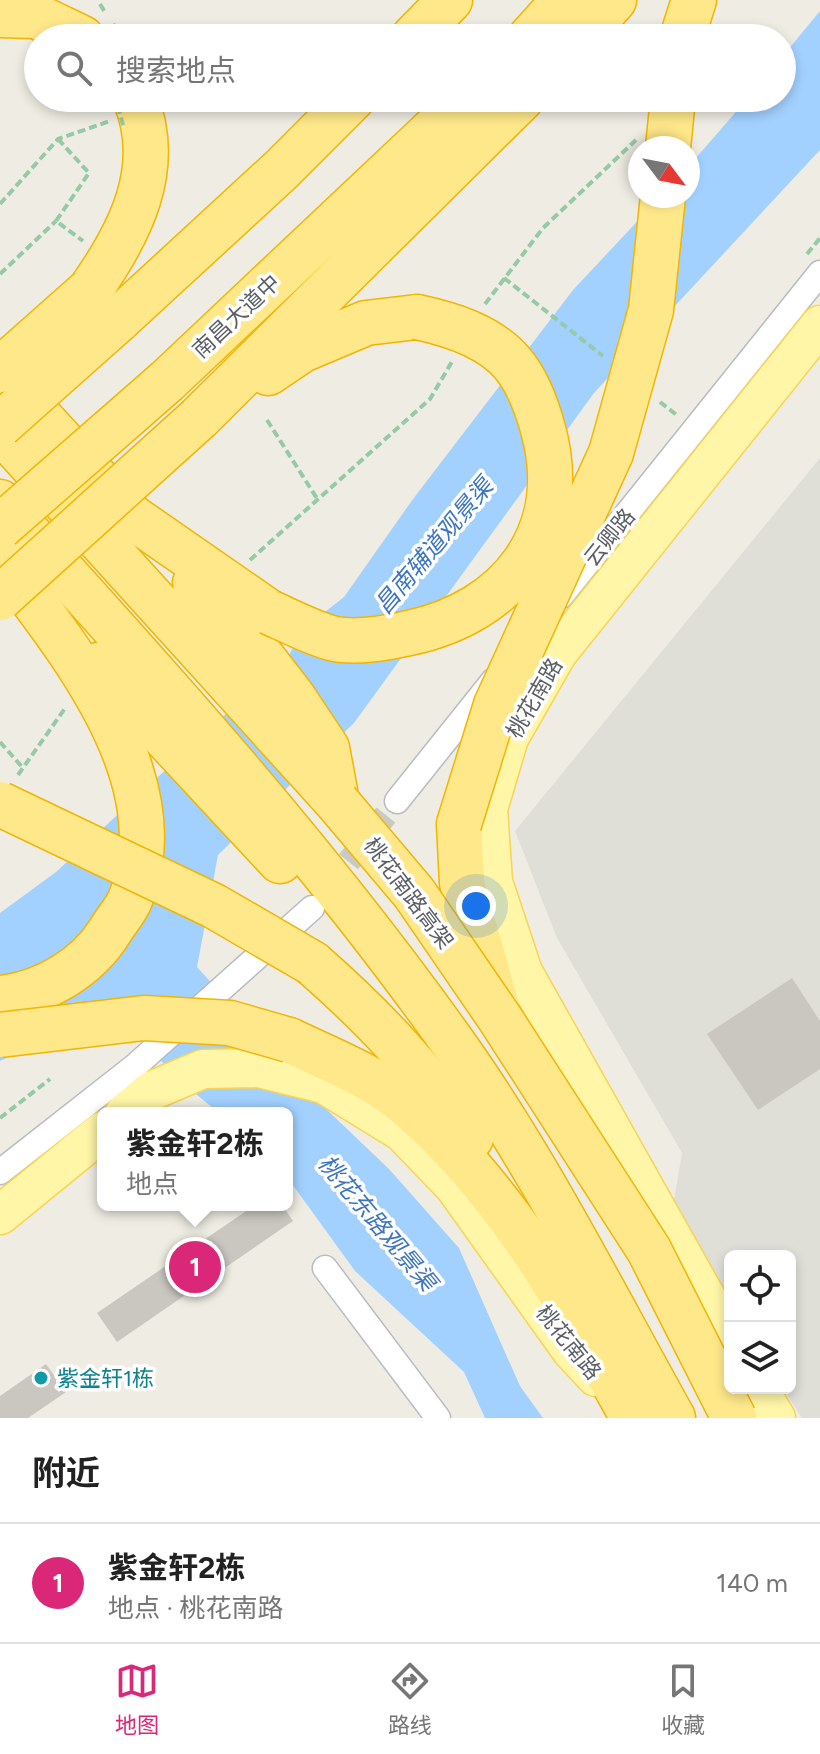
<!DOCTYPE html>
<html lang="zh">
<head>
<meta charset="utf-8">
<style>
	:root { --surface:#fff; --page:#f6f6f6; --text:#222; --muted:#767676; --line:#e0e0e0; --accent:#db2777 }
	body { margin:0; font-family:Figtree,"Noto Sans SC",sans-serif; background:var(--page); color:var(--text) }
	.controls { position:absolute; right:24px; bottom:24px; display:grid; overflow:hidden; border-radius:12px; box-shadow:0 4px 12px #0003 }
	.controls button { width:72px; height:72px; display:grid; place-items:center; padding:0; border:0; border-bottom:2px solid var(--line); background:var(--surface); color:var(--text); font:40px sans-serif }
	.compass { position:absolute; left:628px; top:136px; width:72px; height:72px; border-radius:50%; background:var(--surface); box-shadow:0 4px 12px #0003; rotate:122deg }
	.you { position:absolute; left:476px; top:906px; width:28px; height:28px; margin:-20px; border:6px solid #fff; border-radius:50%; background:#1a73e8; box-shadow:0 0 0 12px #1a73e833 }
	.badge { display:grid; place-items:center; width:52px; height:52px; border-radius:50%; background:var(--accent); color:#fff; font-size:26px; font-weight:700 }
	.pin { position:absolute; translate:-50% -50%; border:4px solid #fff; box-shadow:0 2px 8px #0006 }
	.popup { position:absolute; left:97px; top:1107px; width:196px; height:104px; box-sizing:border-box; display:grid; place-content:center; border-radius:12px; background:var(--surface); filter:drop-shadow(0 2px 6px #0005); font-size:26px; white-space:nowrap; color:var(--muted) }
	.popup b { font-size:30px; color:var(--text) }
	.popup::after { content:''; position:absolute; left:50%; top:100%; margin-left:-16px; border:16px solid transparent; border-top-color:var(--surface) }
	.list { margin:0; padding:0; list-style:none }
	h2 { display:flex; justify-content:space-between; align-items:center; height:104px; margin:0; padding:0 32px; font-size:34px }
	h2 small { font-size:26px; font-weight:400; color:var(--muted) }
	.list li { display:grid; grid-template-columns:52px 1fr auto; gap:24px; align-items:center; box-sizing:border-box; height:120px; padding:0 32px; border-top:2px solid var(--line) }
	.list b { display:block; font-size:30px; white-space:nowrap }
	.list p { margin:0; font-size:26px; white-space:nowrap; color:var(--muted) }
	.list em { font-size:26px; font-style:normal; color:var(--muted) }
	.icon { flex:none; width:44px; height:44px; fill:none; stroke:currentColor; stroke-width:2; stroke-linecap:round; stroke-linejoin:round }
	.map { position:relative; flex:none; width:820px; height:1418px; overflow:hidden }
	.search { position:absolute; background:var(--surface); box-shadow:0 4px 12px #0003; left:24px; right:24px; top:24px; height:88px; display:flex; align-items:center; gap:20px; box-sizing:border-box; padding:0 28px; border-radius:44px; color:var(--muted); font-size:30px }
	.sheet { height:224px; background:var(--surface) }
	nav { display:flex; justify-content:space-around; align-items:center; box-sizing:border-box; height:112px; border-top:2px solid var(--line); background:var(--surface); font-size:22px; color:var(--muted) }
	nav a { display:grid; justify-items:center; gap:4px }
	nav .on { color:var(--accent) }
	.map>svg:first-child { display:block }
	.industrial { fill:#dfded7 }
	.water { fill:#a3d1ff }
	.building { fill:#cac7c0 }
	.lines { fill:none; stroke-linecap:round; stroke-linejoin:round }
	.street-tunnel { stroke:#cacac4; stroke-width:24; stroke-dasharray:24 12; stroke-linecap:butt }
	.street-casing { stroke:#b8bbc0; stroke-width:27 }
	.primary-casing { stroke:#f8d452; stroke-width:41 }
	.highway-casing { stroke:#f2b500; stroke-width:47 }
	.path { stroke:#96c9a8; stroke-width:4; stroke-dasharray:8 4; stroke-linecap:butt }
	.street { stroke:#fff; stroke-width:24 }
	.primary { stroke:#fff6a8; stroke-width:38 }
	.highway { stroke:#ffe88a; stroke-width:44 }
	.highway-bridge-casing { stroke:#f2b500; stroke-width:47; stroke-linecap:butt }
	.path-bridge { stroke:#96c9a8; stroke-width:4; stroke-dasharray:8 4; stroke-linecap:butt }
	.highway-bridge { stroke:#ffe88a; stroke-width:44 }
	.culture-dot { fill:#0f9aa8; stroke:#fff; stroke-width:3 }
	.labels { text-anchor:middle; stroke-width:7; stroke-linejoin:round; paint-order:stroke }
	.street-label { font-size:22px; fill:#5b5f65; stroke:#fff }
	.culture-label { font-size:22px; fill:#0d838f; stroke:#fff; text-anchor:start }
	.water-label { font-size:24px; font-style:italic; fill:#3d75c0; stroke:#fff }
</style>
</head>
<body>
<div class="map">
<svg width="820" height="1418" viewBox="0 0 820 1418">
	<rect width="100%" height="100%" fill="#efede3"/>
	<!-- industrial -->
	<path class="industrial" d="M820,458V1418H802L783,1388H790V1256H730V1303L672,1212L682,1153L557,938L515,831Z"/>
	<!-- water -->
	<path class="water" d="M820,11V150L594,393L354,723L218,855L197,967L324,1107L389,1169L459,1248L520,1386L543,1418H485L464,1372L355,1271L287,1177V1113H219L174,1076L123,1016H101L0,1061V913L56,872L289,655L302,630L344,597L413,499L573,290L661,196H688V167L748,98H782V57Z"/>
	<!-- building -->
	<g class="building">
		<path d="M792,978L820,1021V1069L758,1110L707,1034Z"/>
		<path d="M255,1205H282L293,1221L117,1342L97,1313Z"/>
		<path d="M46,1364L66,1392L28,1418H0V1396Z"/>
	</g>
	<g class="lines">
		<!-- street-tunnel -->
		<path class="street-tunnel" d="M326,890L397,801"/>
		<defs>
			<g id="street">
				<path d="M561,596L820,273"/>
				<path d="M397,801L493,681"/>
				<path d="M0,1172L135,1066L312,908"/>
				<path d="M325,1268L438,1418"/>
			</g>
			<g id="primary">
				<path d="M125,1113L151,1091L203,1069L259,1068L324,1084L402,1132L454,1186L571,1350L596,1377"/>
				<path d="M0,1215L103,1131"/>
				<path d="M730,1340L523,972L493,882L488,809L509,738L557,654L820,325"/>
				<path d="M758,1388L776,1418"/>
			</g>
			<g id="highway">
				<path d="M0,15L36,16L82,38"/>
				<path d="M413,38L450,0"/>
				<path d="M530,38L564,0"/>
				<path d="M580,38L614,0"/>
				<path d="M682,38L694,0"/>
				<path d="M90,290C130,233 164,168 135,98"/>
				<path d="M117,321L281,170L353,98"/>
				<path d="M268,373L302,350L366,323L417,317"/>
				<path d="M0,374L132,517L269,612"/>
				<path d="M167,381L467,98"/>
				<path d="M199,418L522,98"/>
				<path d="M0,430L337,802"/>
				<path d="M0,502C156,673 311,845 446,1033C533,1153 601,1289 673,1418"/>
				<path d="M0,557C67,647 179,779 130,900C125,911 116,921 110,931C87,968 43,994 0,998"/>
				<path d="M195,583L252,644L293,697L327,748L335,791"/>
				<path d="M98,665L280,861"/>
				<path d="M459,824L462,883L499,1014"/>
				<path d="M312,963C378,1021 420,1067 471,1138"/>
				<path d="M289,1040C328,1059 374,1076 406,1104C504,1187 572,1307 633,1418"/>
			</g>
		</defs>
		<!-- street casing -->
		<use href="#street" class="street-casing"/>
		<!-- primary casing -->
		<use href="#primary" class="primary-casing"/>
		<!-- highway casing -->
		<use href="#highway" class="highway-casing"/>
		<!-- path -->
		<g class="path">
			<path d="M100,4L106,14"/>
			<path d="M113,24L124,38"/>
			<path d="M58,139L89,173L56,221L83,241"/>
			<path d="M0,204L58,139L110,121"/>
			<path d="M807,254L820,238"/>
			<path d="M0,274L56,221"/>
			<path d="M504,278L603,356"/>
			<path d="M485,304L543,228L636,140"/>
			<path d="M660,402L678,416"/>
			<path d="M267,420L318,500"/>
			<path d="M250,560L430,399L453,360"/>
			<path d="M0,742L23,768"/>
			<path d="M18,775L66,707"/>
			<path d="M0,1118L50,1079"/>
		</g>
		<!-- street -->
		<use href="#street" class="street"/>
		<!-- primary -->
		<use href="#primary" class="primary"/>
		<!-- highway -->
		<use href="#highway" class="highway"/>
		<defs>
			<g id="highway-bridge">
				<path d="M668,148L673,98"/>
				<path d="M0,370L90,290"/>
				<path d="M0,425L117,321"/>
				<path d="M0,527L167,381"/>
				<path d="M0,598L199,418"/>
				<path d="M269,612C289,621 310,632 331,638C354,644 386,638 409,633C509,612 572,533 543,429C537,407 528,382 513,364C490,336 450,324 417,317"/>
				<path d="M337,802L414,893L501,1020L649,1250L734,1418"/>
				<path d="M0,804L214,906L312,963"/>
				<path d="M459,824L496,705L611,453L651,310L663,196"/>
				<path d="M0,1035L144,1018L230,1023L289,1040"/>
			</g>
		</defs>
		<!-- highway-bridge casing -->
		<use href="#highway-bridge" class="highway-bridge-casing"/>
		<!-- path-bridge -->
		<path class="path-bridge" d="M118,106L124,129"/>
		<!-- highway-bridge -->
		<use href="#highway-bridge" class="highway-bridge"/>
	</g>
	<!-- markers -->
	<circle class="culture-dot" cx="41" cy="1378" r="8"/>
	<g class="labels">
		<!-- street labels -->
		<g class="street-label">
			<text transform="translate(236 316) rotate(-43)" y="8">南昌大道中</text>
			<text transform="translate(609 537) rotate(-51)" y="8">云卿路</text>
			<text transform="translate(534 698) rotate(-60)" y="8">桃花南路</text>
			<text transform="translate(409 893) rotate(53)" y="8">桃花南路高架</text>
			<text transform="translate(569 1342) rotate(51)" y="8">桃花南路</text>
		</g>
		<!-- culture labels -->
		<g class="culture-label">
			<text x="57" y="1386">紫金轩1栋</text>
		</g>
		<!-- water labels -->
		<g class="water-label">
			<text transform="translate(434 546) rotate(-50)" y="8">昌南辅道观景渠</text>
			<text transform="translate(377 1223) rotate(50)" y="8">桃花东路观景渠</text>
		</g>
	</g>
</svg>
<div class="controls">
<button><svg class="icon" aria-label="locate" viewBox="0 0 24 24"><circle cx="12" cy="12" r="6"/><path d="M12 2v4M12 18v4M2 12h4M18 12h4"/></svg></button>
<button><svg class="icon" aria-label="layers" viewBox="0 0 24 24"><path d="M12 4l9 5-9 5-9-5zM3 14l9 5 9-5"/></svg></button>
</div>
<svg class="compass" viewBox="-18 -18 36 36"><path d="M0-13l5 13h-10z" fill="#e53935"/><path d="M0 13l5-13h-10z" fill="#767676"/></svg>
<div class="you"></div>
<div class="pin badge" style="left:195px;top:1267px">1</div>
<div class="popup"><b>紫金轩2栋</b>地点</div>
<div class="search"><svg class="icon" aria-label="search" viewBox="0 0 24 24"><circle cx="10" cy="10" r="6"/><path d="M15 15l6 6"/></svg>搜索地点</div>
</div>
<section class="sheet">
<h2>附近<small></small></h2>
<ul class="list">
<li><span class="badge">1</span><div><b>紫金轩2栋</b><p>地点 · 桃花南路</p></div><em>140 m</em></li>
</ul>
</section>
<nav>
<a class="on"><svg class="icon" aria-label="map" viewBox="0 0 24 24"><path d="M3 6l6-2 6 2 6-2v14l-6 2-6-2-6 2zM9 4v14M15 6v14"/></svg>地图</a>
<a><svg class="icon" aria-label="directions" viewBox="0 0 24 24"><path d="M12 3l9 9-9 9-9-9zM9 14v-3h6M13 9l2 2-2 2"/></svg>路线</a>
<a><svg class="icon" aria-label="saved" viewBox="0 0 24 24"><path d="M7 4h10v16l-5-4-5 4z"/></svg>收藏</a>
</nav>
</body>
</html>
